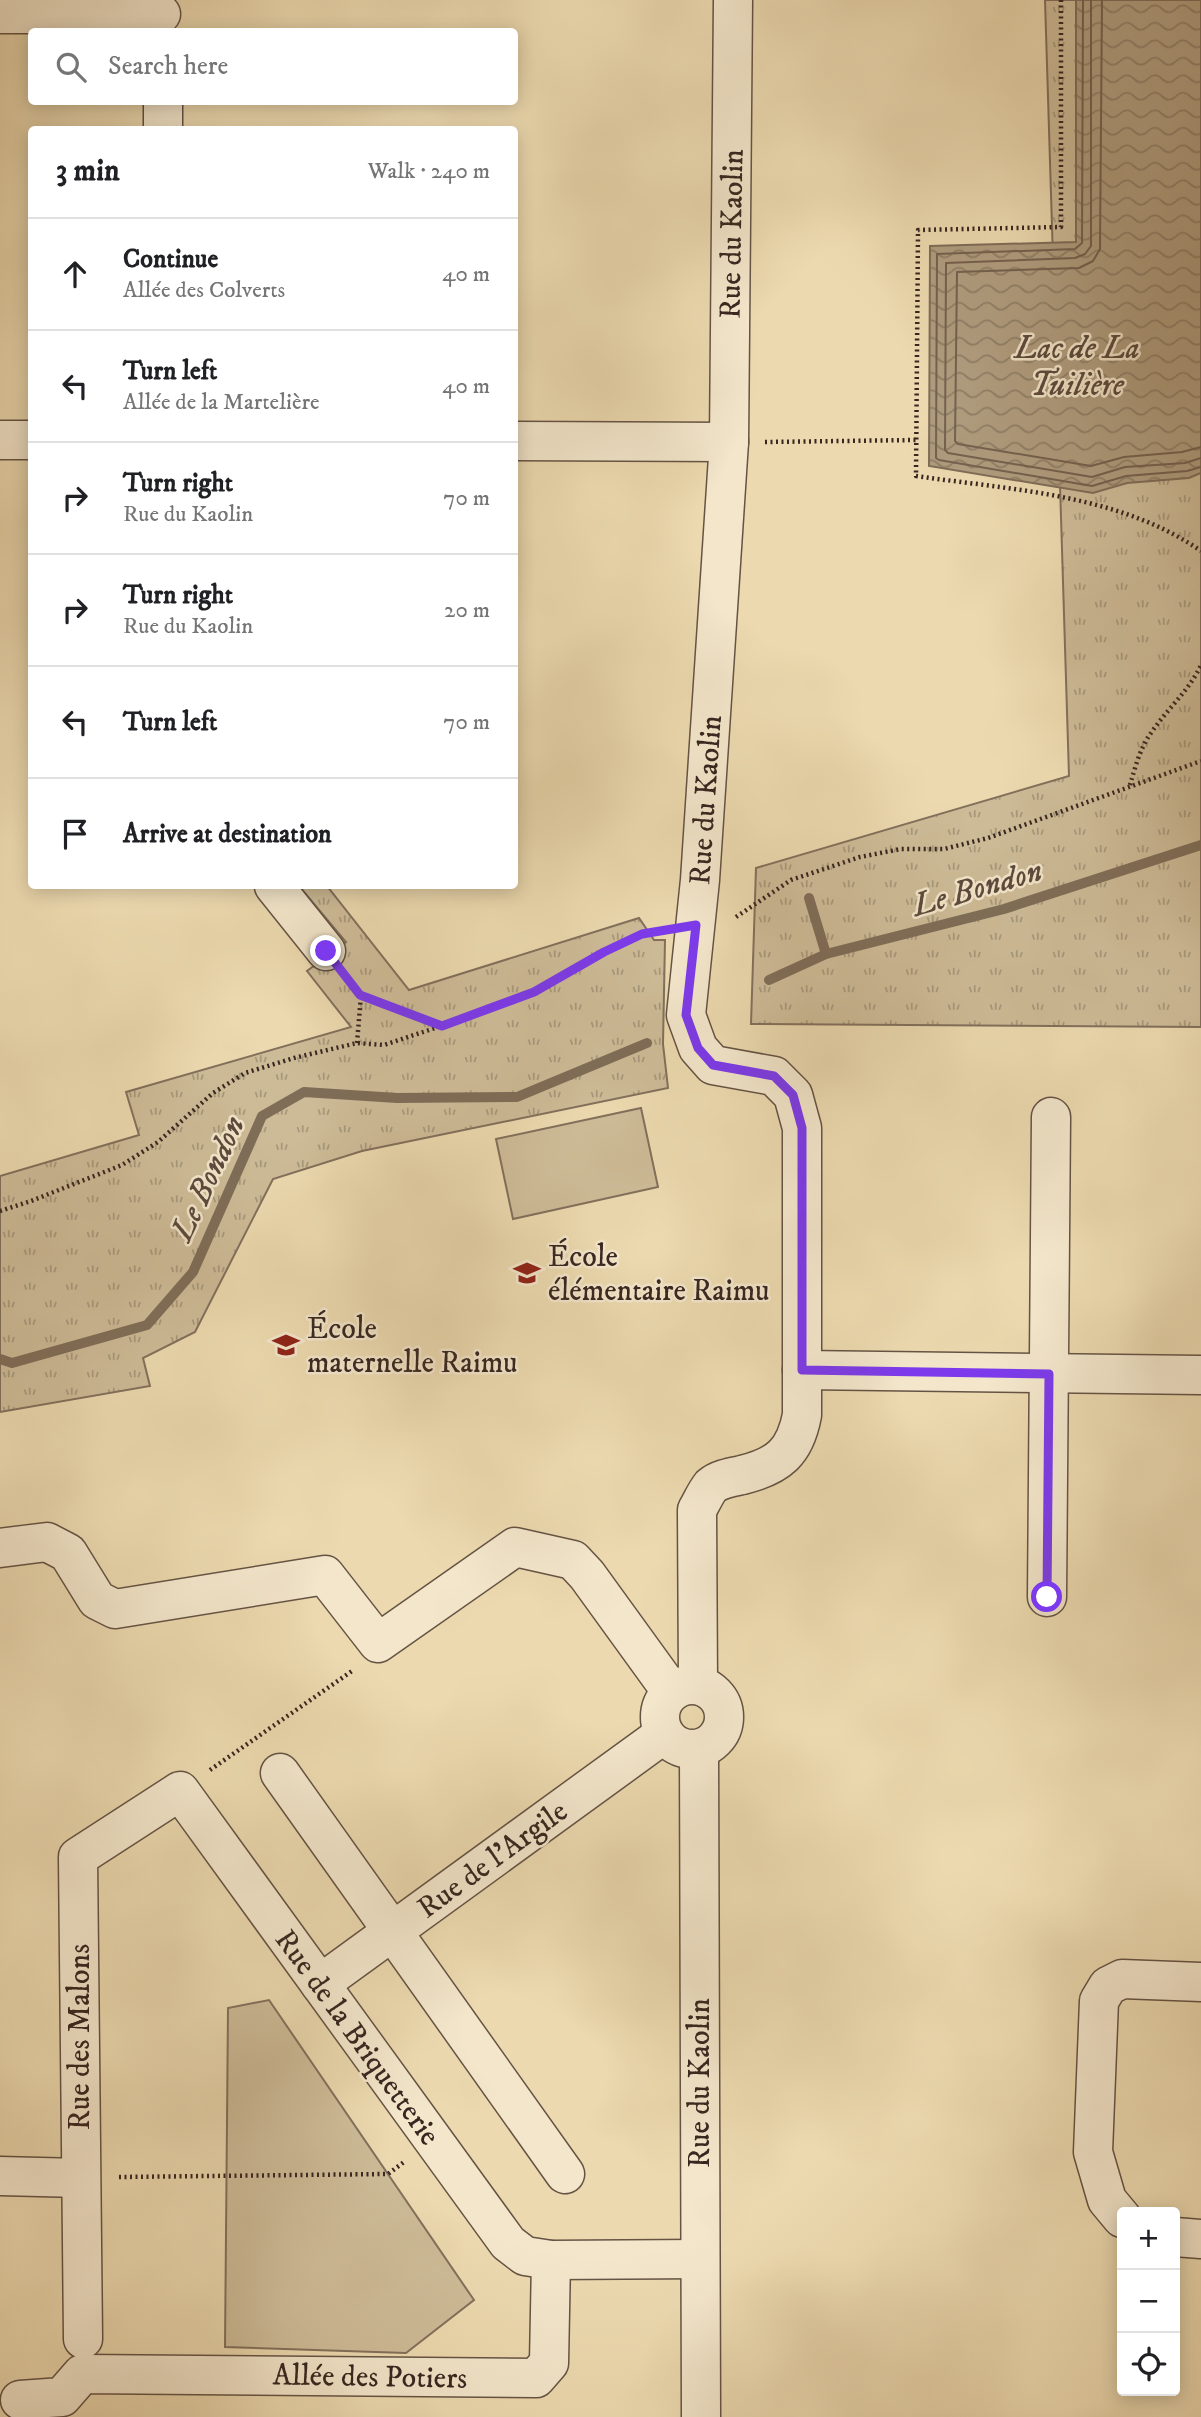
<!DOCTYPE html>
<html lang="en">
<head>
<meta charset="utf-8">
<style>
	:root { --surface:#fff; --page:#f2f2f2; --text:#202124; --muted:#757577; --line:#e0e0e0 }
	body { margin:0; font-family:"IM FELL DW Pica",serif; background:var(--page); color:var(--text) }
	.controls { position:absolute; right:21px; bottom:21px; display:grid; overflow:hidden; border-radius:7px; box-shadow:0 4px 18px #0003 }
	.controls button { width:63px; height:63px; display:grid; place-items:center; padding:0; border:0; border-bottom:2px solid var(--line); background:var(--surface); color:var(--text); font:35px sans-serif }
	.stop { position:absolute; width:21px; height:21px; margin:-16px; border:5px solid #7c3aed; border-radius:50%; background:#fff }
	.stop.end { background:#7c3aed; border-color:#fff; box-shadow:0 2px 7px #0008 }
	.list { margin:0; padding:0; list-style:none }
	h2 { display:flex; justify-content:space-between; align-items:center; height:91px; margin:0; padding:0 28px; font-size:30px }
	h2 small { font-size:23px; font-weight:400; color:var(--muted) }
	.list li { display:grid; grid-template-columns:46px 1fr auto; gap:21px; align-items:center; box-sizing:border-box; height:112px; padding:0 28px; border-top:2px solid var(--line) }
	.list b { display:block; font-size:26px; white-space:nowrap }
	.list p { margin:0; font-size:23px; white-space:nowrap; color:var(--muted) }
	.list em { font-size:23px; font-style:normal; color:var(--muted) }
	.icon { flex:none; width:38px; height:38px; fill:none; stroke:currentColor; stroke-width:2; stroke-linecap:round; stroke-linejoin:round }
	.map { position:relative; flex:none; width:1201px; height:2417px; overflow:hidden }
	.search { position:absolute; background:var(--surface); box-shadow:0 4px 18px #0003; left:28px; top:28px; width:490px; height:77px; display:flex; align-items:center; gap:18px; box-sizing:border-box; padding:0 24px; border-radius:7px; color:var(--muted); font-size:26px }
	.panel { position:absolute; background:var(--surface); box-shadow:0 4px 18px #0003; left:28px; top:126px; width:490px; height:763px; border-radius:7px }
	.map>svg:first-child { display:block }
	.grass { fill:url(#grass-tufts); stroke:#82705c; stroke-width:2 }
	.garden { fill:#cdbb97; stroke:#82705c; stroke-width:2 }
	.water { fill:url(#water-waves); stroke:#7f6d58; stroke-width:2 }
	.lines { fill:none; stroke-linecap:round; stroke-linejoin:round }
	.shore { stroke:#74614f; stroke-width:2 }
	.stream { stroke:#7f6d58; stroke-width:10 }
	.minor-casing { stroke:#655344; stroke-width:41 }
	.path { stroke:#382620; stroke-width:4.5; stroke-dasharray:2 3.5; stroke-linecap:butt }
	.minor { stroke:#f3e6cb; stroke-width:38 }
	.route { stroke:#7c3aed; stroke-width:9 }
	.labels { text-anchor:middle; stroke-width:5; stroke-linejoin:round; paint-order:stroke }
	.street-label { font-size:30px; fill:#382620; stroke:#f3e6cb }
	.poi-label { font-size:30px; fill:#382620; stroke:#f3e6cb; text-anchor:start }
	.water-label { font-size:32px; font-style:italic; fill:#5c493c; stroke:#f3e6cb }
</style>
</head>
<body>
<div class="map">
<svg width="1201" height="2417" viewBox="0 0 1201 2417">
	<defs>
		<pattern id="grass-tufts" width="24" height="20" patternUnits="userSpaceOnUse" patternTransform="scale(1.75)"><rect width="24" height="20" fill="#cdbb97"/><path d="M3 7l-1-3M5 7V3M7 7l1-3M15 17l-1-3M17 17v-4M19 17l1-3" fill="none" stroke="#a7987b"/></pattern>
		<pattern id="water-waves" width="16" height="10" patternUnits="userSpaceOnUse" patternTransform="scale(1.75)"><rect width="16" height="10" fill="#af9c7e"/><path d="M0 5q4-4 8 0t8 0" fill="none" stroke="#8f7f67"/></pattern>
	</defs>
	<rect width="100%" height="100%" fill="#ecd9af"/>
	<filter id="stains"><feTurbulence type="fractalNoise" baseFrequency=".00286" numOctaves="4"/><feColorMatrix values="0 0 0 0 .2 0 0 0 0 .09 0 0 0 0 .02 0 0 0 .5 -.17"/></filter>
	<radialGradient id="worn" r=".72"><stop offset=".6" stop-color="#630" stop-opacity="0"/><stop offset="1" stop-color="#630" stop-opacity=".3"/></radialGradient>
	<!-- grass -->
	<g class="grass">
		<path d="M1045,0H1201V1027L751,1024L756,868L1069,776Z"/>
		<path d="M299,886H327L409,990L639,918L654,940H665L663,1044L668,1088L362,1151L273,1179L195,1332L143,1358L150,1386L0,1412V1176L139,1135L126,1092L351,1027L307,971L346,942Z"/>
	</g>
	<!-- garden -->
	<g class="garden">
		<path d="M641,1108L658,1187L513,1219L496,1139Z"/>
		<path d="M269,2000L474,2300L406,2353L225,2347L228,2008Z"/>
	</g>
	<!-- water -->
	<path class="water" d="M1076,0H1201V473L1189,478L1127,483L1093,493L929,466L930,246L1076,242Z"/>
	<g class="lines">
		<!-- shore -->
		<g class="shore">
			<path d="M1083,0L1082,243L1075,249L937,254L936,458L939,460L1092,486L1126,476L1187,471L1201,467"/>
			<path d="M1091,0V246L1085,254L1075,258L946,263L945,450L948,453L1092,477L1125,467L1185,463L1201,458"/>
			<path d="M1102,0L1100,249L1093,261L1079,268L957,272L955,441L958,444L1091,466L1124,457L1182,452L1201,447"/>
		</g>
		<!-- stream -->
		<g class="stream">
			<path d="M809,898L826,954"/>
			<path d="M769,980L826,954L1004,909L1201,845"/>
			<path d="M0,1359L12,1363L147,1325L193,1272L262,1116L304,1092L397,1098L517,1097L647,1043"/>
		</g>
		<defs>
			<g id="minor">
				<path d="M0,14H161"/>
				<path d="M163,102V130"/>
				<path d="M0,440H32"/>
				<path d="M514,441L729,442"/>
				<path d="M274,886L326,951"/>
				<path d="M802,1370L1201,1375"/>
				<path d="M0,1548L47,1542L68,1553L97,1600L115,1609L325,1575L378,1643L515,1547L573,1560L587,1575L671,1691"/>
				<path d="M1047,1597L1051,1117"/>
				<path d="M698,1684L697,1510C701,1503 706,1492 711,1486C719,1479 732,1477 742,1475C779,1466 795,1452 802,1415V1128L793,1095L774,1076L713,1065L698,1048L686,1015L700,880L729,442L733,0"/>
				<circle cx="692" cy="1717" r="32"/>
				<path d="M699,1749L701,2417"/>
				<path d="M280,1773L565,2174"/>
				<path d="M320,1984L664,1734"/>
				<path d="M0,2176L80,2178"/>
				<path d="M1122,2218L1107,2200L1093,2152L1099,2001L1108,1986L1122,1979L1201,1982"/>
				<path d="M1175,2237L1201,2239"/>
				<path d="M83,2339L78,1857L180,1791L508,2243L525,2256L551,2260L700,2259"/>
				<path d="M20,2400L62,2397L82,2374L536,2378L549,2363L551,2260"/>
			</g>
		</defs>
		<!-- minor casing -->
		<use href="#minor" class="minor-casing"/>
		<!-- path -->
		<g class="path">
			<path d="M1061,0V227L918,230L916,476C1012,490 1119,494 1201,551"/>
			<path d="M765,442L916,440"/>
			<path d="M1130,785C1135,768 1140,748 1151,733C1167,709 1189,691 1201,665"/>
			<path d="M736,917L791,880L860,857L901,849H944L988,838L1201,761"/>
			<path d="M350,981L361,995L441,1026"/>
			<path d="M357,1043L361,995"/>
			<path d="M0,1211L31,1201L122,1165L158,1142L213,1093L245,1073L294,1058L357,1043L384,1045L441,1026L534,992L604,952L642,934L656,932"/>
			<path d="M210,1770L352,1671"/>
			<path d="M119,2177L388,2174L404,2162"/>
		</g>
		<!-- minor -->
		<use href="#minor" class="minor"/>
	</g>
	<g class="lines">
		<!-- route -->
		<path class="route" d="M326,951L360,995L442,1026L534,992L604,952L642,934L696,925L686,1015L698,1048L713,1065L774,1076L793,1095L802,1128V1370L1049,1374L1047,1597"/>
	</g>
	<!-- icons -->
	<defs>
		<symbol id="school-bare" viewBox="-9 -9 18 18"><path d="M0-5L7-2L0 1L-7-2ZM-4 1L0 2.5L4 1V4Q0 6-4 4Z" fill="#8f2418" stroke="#f3e6cb" stroke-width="2.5" paint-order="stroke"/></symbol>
	</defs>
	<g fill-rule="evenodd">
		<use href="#school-bare" x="508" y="1254" width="38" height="38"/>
		<use href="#school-bare" x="267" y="1326" width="38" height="38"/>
	</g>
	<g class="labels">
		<!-- street labels -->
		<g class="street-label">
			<text transform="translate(731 234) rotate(-89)" y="10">Rue du Kaolin</text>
			<text transform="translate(705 800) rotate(-86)" y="10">Rue du Kaolin</text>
			<text transform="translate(492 1859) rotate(-36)" y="10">Rue de l'Argile</text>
			<text transform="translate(79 2037) rotate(-90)" y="10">Rue des Malons</text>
			<text transform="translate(358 2037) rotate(54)" y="10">Rue de la Briquetterie</text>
			<text transform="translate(699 2083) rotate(-90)" y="10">Rue du Kaolin</text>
			<text transform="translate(370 2376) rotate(1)" y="10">Allée des Potiers</text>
		</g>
		<!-- poi labels -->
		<g class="poi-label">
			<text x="548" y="1266">École<tspan x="548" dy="34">élémentaire Raimu</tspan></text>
			<text x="307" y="1338">École<tspan x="307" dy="34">maternelle Raimu</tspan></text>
		</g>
		<!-- water labels -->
		<g class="water-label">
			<text x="1077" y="358">Lac de La<tspan x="1077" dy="37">Tuilière</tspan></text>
			<text transform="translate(977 887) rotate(-16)" y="11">Le Bondon</text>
			<text transform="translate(207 1178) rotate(-65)" y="11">Le Bondon</text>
		</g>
	</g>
	<rect width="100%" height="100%" filter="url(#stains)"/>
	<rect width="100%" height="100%" fill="url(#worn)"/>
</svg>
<div class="controls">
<button>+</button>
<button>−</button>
<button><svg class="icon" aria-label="locate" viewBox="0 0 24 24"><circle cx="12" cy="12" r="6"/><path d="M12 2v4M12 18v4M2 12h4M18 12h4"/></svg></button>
</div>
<div class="stop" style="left:1047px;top:1597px"></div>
<div class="stop end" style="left:326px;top:951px"></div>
<div class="search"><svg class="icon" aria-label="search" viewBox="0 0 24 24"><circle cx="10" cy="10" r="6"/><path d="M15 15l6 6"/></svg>Search here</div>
<section class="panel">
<h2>3 min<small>Walk · 240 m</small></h2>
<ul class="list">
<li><svg class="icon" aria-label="ahead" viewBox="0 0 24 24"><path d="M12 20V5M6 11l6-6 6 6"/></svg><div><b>Continue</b><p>Allée des Colverts</p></div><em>40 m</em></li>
<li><svg class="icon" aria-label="left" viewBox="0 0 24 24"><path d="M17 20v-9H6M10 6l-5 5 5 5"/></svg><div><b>Turn left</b><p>Allée de la Martelière</p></div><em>40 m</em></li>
<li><svg class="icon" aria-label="right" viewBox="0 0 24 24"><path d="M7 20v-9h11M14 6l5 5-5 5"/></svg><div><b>Turn right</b><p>Rue du Kaolin</p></div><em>70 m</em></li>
<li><svg class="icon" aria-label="right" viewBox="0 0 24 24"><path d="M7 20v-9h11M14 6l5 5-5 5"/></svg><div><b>Turn right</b><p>Rue du Kaolin</p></div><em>20 m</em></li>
<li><svg class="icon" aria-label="left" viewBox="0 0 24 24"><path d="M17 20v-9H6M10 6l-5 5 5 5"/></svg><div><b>Turn left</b></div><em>70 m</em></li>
<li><svg class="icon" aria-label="arrive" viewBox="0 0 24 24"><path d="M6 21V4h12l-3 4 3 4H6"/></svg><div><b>Arrive at destination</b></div></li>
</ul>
</section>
</div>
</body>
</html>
